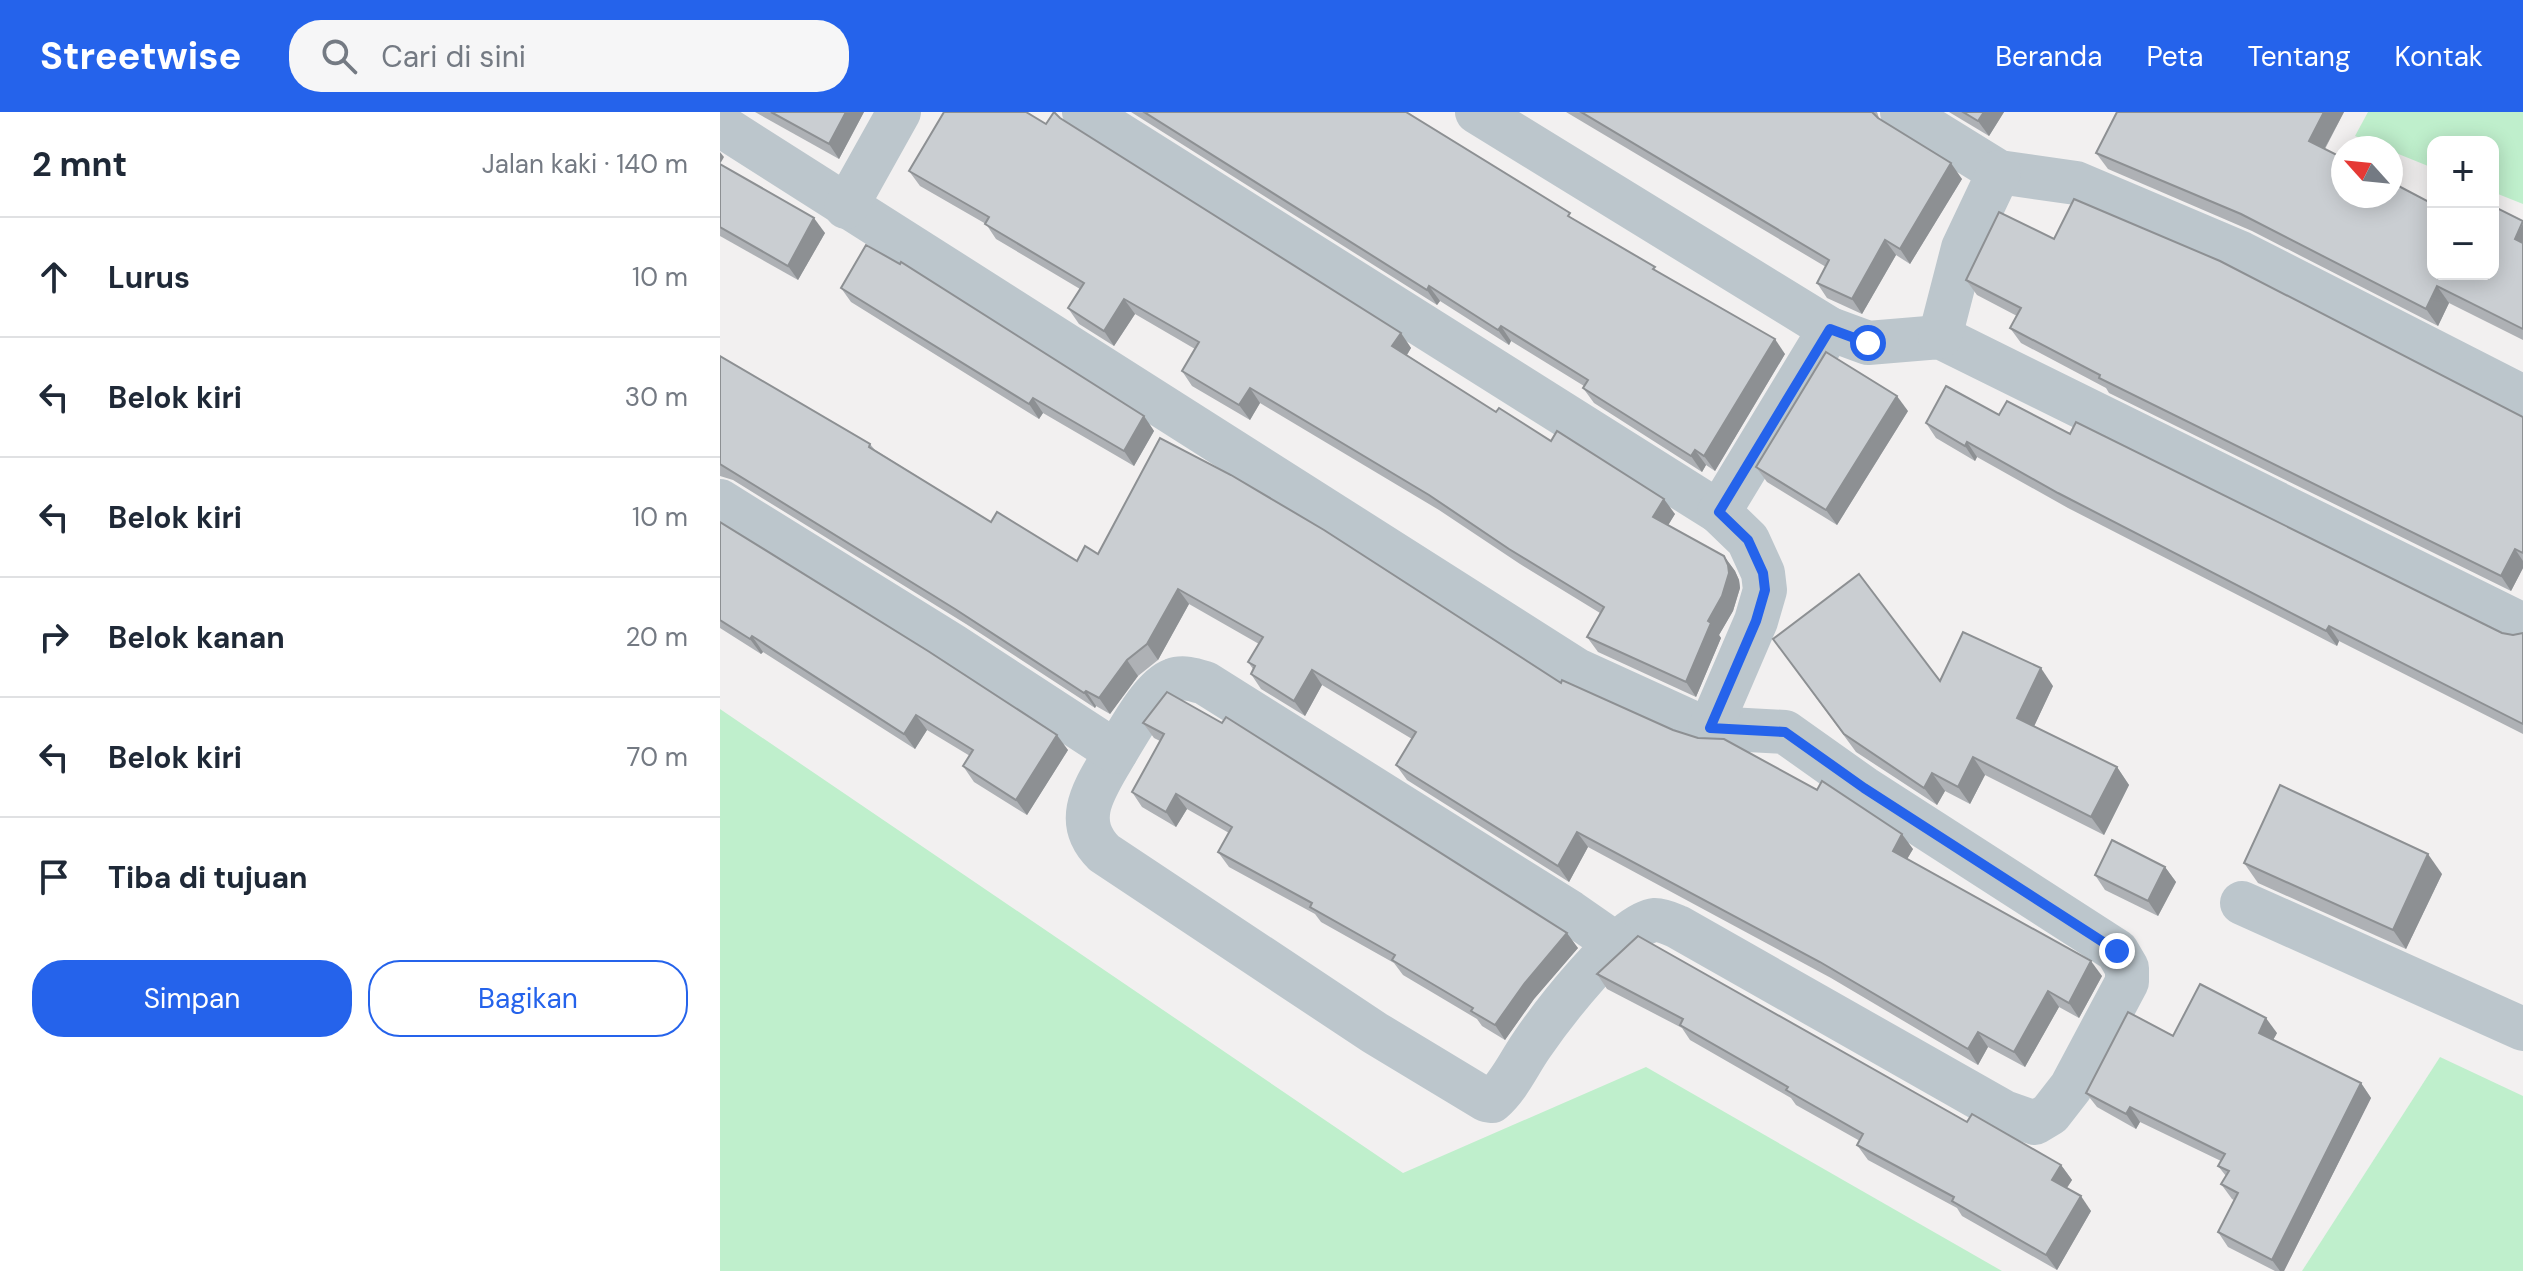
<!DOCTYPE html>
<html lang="id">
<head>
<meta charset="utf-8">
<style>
	:root { --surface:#fff; --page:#f6f6f7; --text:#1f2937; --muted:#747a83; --line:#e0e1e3; --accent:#2563eb }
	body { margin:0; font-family:"DM Sans",sans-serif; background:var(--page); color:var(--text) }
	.controls { position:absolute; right:24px; top:24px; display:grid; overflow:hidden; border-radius:16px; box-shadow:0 4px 20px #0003 }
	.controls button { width:72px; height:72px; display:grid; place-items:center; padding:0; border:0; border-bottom:2px solid var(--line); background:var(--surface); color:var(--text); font:40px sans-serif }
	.compass { position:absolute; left:1611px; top:24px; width:72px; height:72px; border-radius:50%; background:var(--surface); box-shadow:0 4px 20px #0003; rotate:297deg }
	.stop { position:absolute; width:24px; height:24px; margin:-18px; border:6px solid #2563eb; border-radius:50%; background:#fff }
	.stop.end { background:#2563eb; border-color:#fff; box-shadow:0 2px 8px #0008 }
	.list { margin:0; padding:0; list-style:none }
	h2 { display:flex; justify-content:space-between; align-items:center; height:104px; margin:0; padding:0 32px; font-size:34px }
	h2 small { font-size:26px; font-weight:400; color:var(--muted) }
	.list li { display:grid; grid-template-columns:52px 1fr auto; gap:24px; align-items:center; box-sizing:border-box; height:120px; padding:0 32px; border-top:2px solid var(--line) }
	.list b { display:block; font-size:30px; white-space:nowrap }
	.list em { font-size:26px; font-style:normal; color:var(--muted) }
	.actions { display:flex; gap:16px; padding:24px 32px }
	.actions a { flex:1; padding:18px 0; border:2px solid var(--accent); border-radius:32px; text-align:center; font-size:28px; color:var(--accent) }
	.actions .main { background:var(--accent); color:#fff }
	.icon { flex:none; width:44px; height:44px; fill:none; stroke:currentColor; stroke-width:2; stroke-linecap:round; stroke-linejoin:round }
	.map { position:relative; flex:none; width:1803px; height:1159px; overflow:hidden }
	header { display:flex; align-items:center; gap:48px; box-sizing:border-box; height:112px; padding:0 40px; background:var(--accent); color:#fff }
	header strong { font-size:38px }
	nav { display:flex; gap:44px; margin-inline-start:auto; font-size:28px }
	.search { width:560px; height:72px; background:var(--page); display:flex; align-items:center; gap:20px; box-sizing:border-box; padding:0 28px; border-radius:32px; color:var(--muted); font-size:30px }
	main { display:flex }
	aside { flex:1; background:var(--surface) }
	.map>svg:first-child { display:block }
	.green { fill:#bfefcc }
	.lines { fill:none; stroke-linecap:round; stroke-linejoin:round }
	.street { stroke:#bcc6cc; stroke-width:44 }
	.wall { fill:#aeb1b5 }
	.shaded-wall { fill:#8d9093 }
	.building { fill:#caced2; stroke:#8d9093; stroke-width:2 }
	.route { stroke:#2563eb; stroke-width:10 }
</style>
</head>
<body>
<header>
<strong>Streetwise</strong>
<div class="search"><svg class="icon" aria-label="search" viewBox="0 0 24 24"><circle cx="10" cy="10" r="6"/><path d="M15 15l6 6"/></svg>Cari di sini</div>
<nav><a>Beranda</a><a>Peta</a><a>Tentang</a><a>Kontak</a></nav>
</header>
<main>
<aside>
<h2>2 mnt<small>Jalan kaki · 140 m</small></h2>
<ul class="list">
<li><svg class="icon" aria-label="ahead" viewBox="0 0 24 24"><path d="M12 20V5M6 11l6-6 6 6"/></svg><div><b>Lurus</b></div><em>10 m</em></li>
<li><svg class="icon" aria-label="left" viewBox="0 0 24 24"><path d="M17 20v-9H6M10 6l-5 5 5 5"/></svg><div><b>Belok kiri</b></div><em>30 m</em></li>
<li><svg class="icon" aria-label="left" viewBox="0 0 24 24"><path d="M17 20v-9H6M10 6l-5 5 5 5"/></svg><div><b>Belok kiri</b></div><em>10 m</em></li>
<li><svg class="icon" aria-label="right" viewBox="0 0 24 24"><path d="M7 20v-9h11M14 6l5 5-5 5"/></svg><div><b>Belok kanan</b></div><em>20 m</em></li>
<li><svg class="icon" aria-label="left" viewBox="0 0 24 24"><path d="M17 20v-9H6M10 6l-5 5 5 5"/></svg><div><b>Belok kiri</b></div><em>70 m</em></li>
<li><svg class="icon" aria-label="arrive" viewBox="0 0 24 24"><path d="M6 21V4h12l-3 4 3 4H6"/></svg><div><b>Tiba di tujuan</b></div></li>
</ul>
<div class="actions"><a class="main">Simpan</a><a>Bagikan</a></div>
</aside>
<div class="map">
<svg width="1803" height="1159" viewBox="0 0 1803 1159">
	<rect width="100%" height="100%" fill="#f2f0f0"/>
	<!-- green -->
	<g class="green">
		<path d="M1648,0H1803V92L1773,80V30H1713V56L1671,39V36H1664L1635,24Z"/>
		<path d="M0,597L683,1061L926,955L1282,1159H0Z"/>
		<path d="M1720,945L1803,984V1159H1582Z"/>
	</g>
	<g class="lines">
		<!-- street -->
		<g class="street">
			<path d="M364,0L999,400L1110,217"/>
			<path d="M757,0L1110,217L1148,231L1220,225L1803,513"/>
			<path d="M1182,0L1279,60L1356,71L1521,141L1803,285"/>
			<path d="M0,13L857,558L971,610L990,616L1065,620L1144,676L1397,839L1407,856V870L1351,975L1330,1002L1315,1011L1284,1000L958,815C951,812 943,808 935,808C902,811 830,906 811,934C798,953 789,974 772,989L766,988L655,921L384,741C350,707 377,674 396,640"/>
			<path d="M126,95L179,0"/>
			<path d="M1220,225L1243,136L1279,60"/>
			<path d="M0,389L232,533L396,640C408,621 431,576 453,568C463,564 475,568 485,571L850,800L896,832"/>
			<path d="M990,616L1036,509L1045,478L1043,461L1028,428L999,400"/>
			<path d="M1522,791L1803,917"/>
		</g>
	</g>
	<!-- wall -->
	<g class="wall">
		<path d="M35,0H144L119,47Z"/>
		<path d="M411,0H686L1065,242L995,359L986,353L982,360L874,291L863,276L864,274L791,229L789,233L720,189L717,193Z"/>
		<path d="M846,0H1157L1159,6L1242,67L1190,152L1176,143L1142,202L1107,186L1097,171L1106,155Z"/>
		<path d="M1229,0H1284L1269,24Z"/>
		<path d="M1624,0L1605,37L1713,162L1803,109V228L1729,191L1718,214L1532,119L1388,57L1376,41Z"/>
		<path d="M340,6L681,221L691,236L687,243L776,300L831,329L955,402L948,413L1004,444L1015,459L1019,468L1020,476L1013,499L999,523L1001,526L976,585L878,540L867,525L880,501L800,452L719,398L540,291L530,308L472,274L462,259L475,237L415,202L394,234L359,212L348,196L360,177L276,127L266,112L200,74L189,59L326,12Z"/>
		<path d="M0,52L105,121L78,168L0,124Z"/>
		<path d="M1334,127L1803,305V456L1791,479L1389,281L1386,276L1301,231L1290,216L1297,204L1257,183L1246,168Z"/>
		<path d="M121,176L424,304L434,319L414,354L323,301L319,307L131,190Z"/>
		<path d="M0,244L150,332L155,338L271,410L357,449L378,442L841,571L1193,737L1187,747L1382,864L1359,906L1339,895L1305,955L1268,935L1258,953L1111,866L868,735L849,770L687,668L676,653L692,627L602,573L585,604L541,577L531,562L533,557L528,550L539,532L469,492L438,548L418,564L390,602L376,594L375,596L246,512L13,368L0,364Z"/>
		<path d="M1188,299L1117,413L1047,370L1036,355Z"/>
		<path d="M1279,303L1350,322L1782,521L1793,523L1803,521V622L1619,529L1617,534L1348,396L1257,345L1255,349L1216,326L1206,311Z"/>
		<path d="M0,410L348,638L307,703L254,670L243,654L250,644L207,618L195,637L43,540L41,542L0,516Z"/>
		<path d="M1053,527L1220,569L1333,574L1314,614L1397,655L1409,673L1384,723L1265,663L1250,692L1225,679L1217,693L1136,640Z"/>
		<path d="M423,611L858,836L814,887L785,928L762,914L757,907L683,863L674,851L601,810L595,802L509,755L498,740L509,721L467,697L456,715L422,695L412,680L440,629L434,626Z"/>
		<path d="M1524,751L1722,762L1686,837L1538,771Z"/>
		<path d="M1445,755L1456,770L1438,804L1385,778L1375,763Z"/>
		<path d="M877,862L1247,1010L1341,1053L1352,1068L1347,1076L1371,1099L1337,1158L1242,1104L1237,1096L1148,1048L1137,1033L1140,1029L1076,993L1071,986L970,928L962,916L887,877Z"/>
		<path d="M1557,921L1553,928L1641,971L1651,986L1564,1159H1555L1508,1135L1498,1120L1514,1088L1512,1087L1501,1072L1506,1064L1498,1054L1501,1049L1420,1010L1416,1017L1377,995L1366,981L1453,924Z"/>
	</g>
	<!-- shaded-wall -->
	<g class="shaded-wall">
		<path d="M126,0H144L119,47L109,32Z"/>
		<path d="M1264,0H1284L1269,24L1258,9Z"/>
		<path d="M1604,0H1624L1600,45L1589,29Z"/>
		<path d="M0,40L4,45L0,52Z"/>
		<path d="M1231,51L1242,67L1190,152L1180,137Z"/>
		<path d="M94,106L105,121L78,168L68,154Z"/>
		<path d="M1803,112V138L1795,127Z"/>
		<path d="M1165,128L1176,143L1142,202L1132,187Z"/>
		<path d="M709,174L720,189L717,193L707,178Z"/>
		<path d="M1717,174L1729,191L1718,214L1706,197Z"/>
		<path d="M404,187L415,202L394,234L384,219Z"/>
		<path d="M781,214L791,229L789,233L778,218Z"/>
		<path d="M681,221L691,236L683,249L672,234Z"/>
		<path d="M1055,227L1065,242L995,359L984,344Z"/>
		<path d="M530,276L540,291L530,308L519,293Z"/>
		<path d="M1177,284L1188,299L1117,413L1106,398Z"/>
		<path d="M313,286L323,301L319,307L309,292Z"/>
		<path d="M424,304L434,319L414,354L404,339Z"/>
		<path d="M1247,330L1257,345L1255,349L1245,334Z"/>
		<path d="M975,338L986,353L982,360L971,344Z"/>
		<path d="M944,387L955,402L944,420L933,405Z"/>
		<path d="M1795,437L1803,449V456L1791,479L1781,464Z"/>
		<path d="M1004,444L1015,459L1019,468L1020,476L1013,499L999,523L1001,526L976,585L966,570L988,509Z"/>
		<path d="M458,477L469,492L438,548L427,532Z"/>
		<path d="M1609,514L1619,529L1617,534L1606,519Z"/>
		<path d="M32,524L43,540L41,542L30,527Z"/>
		<path d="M407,548L418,564L390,602L379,586Z"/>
		<path d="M1321,556L1333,574L1310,623L1297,606Z"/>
		<path d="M592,558L602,573L585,604L574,589Z"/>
		<path d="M366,579L376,594L375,596L364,581Z"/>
		<path d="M196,603L207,618L195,637L184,622Z"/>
		<path d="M337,623L348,638L307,703L296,688Z"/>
		<path d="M1253,645L1265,663L1250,692L1238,675Z"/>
		<path d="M1397,655L1409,673L1384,723L1371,705Z"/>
		<path d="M1212,661L1225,679L1217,693L1204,676Z"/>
		<path d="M456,682L467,697L456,715L446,700Z"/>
		<path d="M857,720L868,735L849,770L838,754Z"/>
		<path d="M1182,722L1193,737L1183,754L1173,739Z"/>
		<path d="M1708,742L1722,762L1686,837L1673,818Z"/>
		<path d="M1445,755L1456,770L1438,804L1428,789Z"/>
		<path d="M847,821L858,836L814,887L785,928L775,913L804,872Z"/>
		<path d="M1371,849L1382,864L1359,906L1349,891Z"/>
		<path d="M1328,879L1339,895L1305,955L1294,940Z"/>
		<path d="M1546,906L1557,921L1549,935L1539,921Z"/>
		<path d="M1258,920L1268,935L1258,953L1248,937Z"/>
		<path d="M1641,971L1651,986L1564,1159H1560L1552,1148Z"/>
		<path d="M1410,995L1420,1010L1416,1017L1406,1002Z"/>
		<path d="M1341,1053L1352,1068L1342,1083L1332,1068Z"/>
		<path d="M1361,1084L1371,1099L1337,1158L1326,1143Z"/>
	</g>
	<!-- building -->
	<g class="building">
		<path d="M51,0H126L109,32Z"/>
		<path d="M224,0H306L326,12L334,0L340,6L681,221L672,234L776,300L779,296L831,329L837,319L944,387L933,405L1004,444L1008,453L1009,461L1002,484L988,509L991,511L966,570L867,525L884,495L789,437L709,383L530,276L519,293L462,259L479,230L404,187L384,219L348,196L364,171L265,112L269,105L189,59Z"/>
		<path d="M424,0H686L850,101L848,104L935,155L933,157L1055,227L984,344L975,338L971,344L863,276L868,268L781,214L778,218L709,174L707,178Z"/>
		<path d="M861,0H1152L1158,6L1231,51L1180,137L1165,128L1132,187L1097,171L1109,148Z"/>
		<path d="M1243,0H1264L1258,9Z"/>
		<path d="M1397,0H1604L1589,29L1623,46V84H1671V70L1713,92V162H1773V94L1803,109L1795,127L1803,131V217L1717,174L1706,197L1521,102L1376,41Z"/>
		<path d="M0,52L94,106L68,154L0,115Z"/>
		<path d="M1354,87L1500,149L1803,305V441L1795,437L1781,464L1379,266L1380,263L1290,216L1301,196L1246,168L1279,100L1334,127Z"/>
		<path d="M146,133L180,152L181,150L424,304L404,339L313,286L309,292L121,176Z"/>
		<path d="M1106,240L1177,284L1106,398L1036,355Z"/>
		<path d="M0,244L150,332L149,335L271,410L277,400L357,449L365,434L378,442L440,326L511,363L604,418L841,571L842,568L953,618L978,626L1004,627L1097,678L1102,669L1182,722L1173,739L1371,849L1349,891L1328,879L1294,940L1258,920L1248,937L1100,850L857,720L838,754L676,653L696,620L592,558L574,589L531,562L535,554L528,550L543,525L458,477L427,532L407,548L379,586L366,579L364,581L235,497L0,352Z"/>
		<path d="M1226,274L1279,303L1287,289L1350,322L1356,310L1782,521L1793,523L1803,521V612L1609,514L1606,519L1338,381L1247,330L1245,334L1206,311Z"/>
		<path d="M0,410L208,539L337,623L296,688L243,654L253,638L196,603L184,622L32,524L30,527L0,508Z"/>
		<path d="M1139,462L1220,569L1243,520L1321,556L1297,606L1397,655L1371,705L1253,645L1238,675L1212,661L1204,676L1124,622L1053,527Z"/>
		<path d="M447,580L502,611L506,605L847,821L804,872L775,913L751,899L753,896L672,848L675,843L590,795L592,791L498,740L512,715L456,682L446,700L412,680L444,622L423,611Z"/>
		<path d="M1560,673L1708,742L1673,818L1524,751Z"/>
		<path d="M1392,728L1445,755L1428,789L1375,763Z"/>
		<path d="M918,824L1247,1010L1252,1002L1341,1053L1332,1068L1361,1084L1326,1143L1232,1089L1234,1085L1137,1033L1143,1022L1066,978L1068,975L960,913L963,907L877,862Z"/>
		<path d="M1480,872L1546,906L1539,921L1641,971L1552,1148L1498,1120L1518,1081L1501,1072L1509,1059L1498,1054L1505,1042L1410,995L1406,1002L1366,981L1408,900L1453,924Z"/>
	</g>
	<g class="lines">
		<!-- route -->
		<path class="route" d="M1148,231L1110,217L999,400L1028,428L1043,461L1045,478L1036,509L990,616L1065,620L1144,676L1397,839"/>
	</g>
</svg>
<div class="controls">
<button>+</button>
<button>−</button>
</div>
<svg class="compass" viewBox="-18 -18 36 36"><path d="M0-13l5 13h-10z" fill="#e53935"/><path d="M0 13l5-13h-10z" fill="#747a83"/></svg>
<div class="stop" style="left:1148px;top:231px"></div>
<div class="stop end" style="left:1397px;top:839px"></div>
</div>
</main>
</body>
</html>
